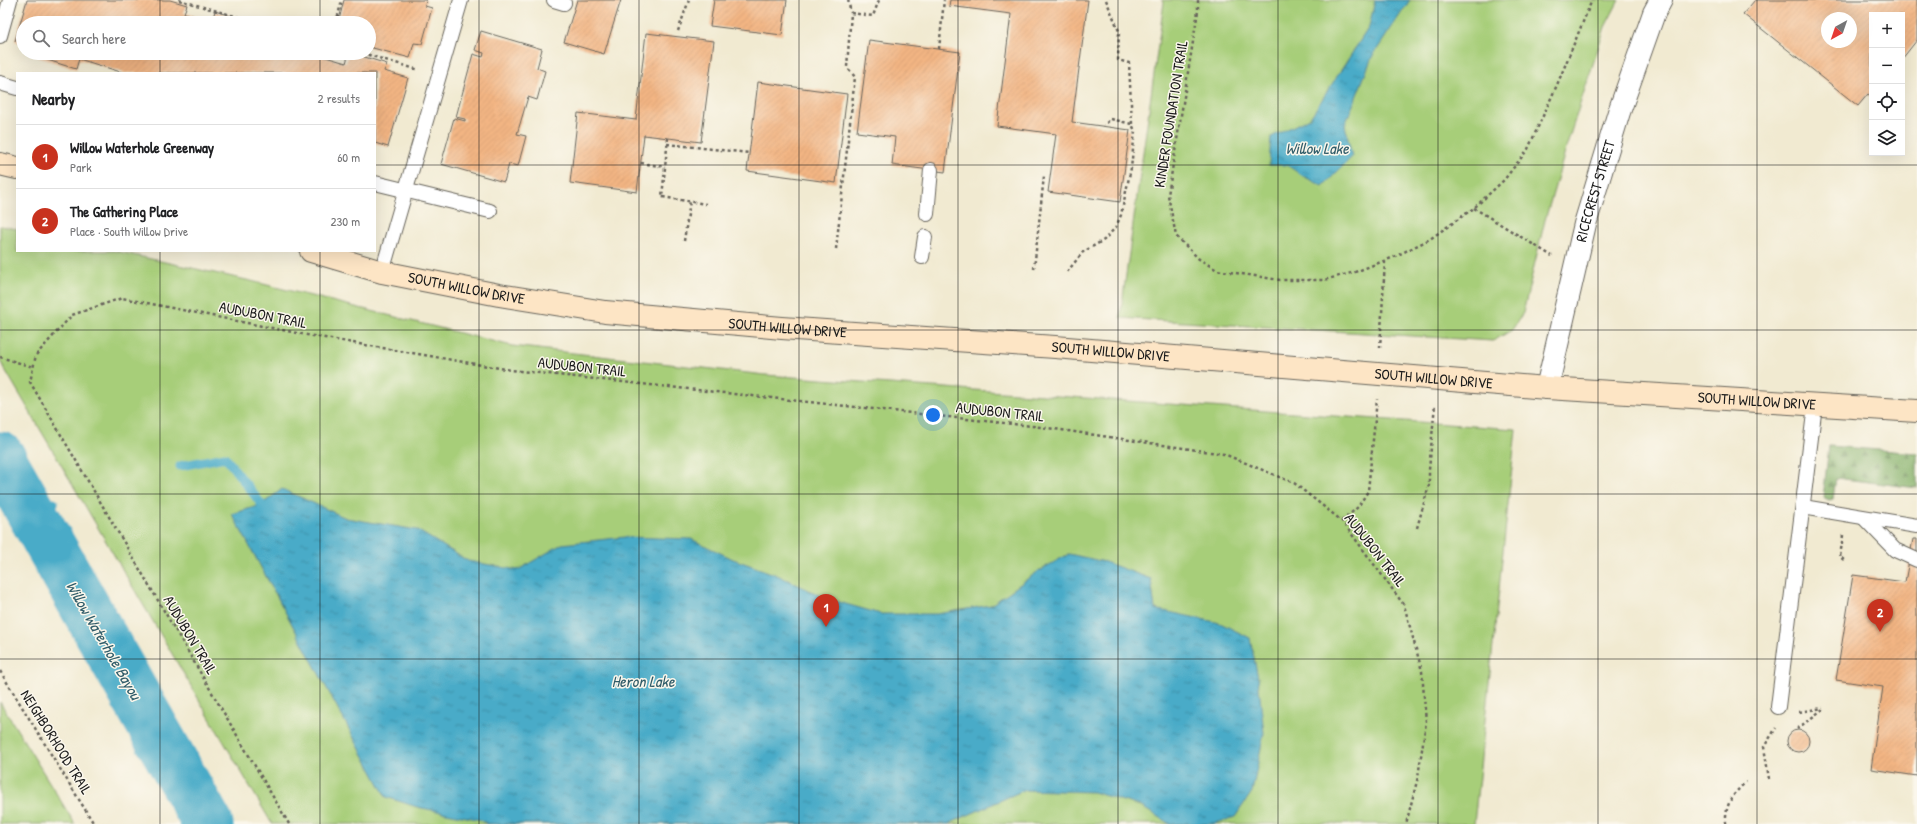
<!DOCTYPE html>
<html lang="en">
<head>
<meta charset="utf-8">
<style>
	:root { --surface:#fff; --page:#f2f2f2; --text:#202124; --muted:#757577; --line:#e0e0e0; --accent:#c8321e }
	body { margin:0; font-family:"Patrick Hand",sans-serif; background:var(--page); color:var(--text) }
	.controls { position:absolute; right:12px; top:12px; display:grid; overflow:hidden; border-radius:0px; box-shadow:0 4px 16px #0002 }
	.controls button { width:36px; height:36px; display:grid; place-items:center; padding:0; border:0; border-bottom:1px solid var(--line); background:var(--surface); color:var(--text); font:20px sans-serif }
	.compass { position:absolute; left:1821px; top:12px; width:36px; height:36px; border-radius:50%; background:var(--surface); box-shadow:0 4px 16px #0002; rotate:220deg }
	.you { position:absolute; left:933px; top:415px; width:14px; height:14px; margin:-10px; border:3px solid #fff; border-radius:50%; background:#1a73e8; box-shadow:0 0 0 6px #1a73e833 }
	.badge { display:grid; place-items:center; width:26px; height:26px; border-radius:50%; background:var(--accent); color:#fff; font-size:13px; font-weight:700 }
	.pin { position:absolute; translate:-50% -33px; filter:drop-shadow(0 1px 2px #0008) }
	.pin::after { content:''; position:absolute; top:21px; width:14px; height:12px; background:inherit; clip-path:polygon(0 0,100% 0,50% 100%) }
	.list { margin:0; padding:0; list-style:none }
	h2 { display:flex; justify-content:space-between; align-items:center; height:52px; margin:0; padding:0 16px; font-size:17px }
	h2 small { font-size:13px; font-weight:400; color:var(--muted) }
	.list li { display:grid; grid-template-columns:26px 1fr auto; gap:12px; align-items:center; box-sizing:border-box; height:64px; padding:0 16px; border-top:1px solid var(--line) }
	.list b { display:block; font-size:15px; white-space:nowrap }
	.list p { margin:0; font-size:13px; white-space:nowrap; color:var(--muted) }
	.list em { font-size:13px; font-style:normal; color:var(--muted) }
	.icon { flex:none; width:22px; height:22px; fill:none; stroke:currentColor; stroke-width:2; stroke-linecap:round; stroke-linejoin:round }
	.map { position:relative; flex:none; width:1917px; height:824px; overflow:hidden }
	.search { position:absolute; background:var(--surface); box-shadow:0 4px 16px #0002; left:16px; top:16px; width:360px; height:44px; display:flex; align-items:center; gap:10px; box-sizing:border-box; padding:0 14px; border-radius:22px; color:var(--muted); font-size:15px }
	.panel { position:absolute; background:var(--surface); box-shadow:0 4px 16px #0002; left:16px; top:72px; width:360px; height:180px; border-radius:0px }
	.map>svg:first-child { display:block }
	.green { fill:#a7ce79; stroke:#62754a }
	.forest { fill:url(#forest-firs); stroke:#506642 }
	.water { fill:url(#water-ripples); stroke:#326472 }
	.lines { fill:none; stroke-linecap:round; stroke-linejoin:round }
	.stream { stroke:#48abc8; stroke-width:9 }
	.river { stroke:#48abc8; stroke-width:51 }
	.building { fill:url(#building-hatch); fill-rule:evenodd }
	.lane-casing { stroke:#67645b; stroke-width:16 }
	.street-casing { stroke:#67645b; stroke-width:24 }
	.secondary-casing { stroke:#67645b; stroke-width:24 }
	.path { stroke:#67645b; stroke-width:2.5; stroke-dasharray:3 3; stroke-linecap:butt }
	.lane { stroke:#fff; stroke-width:14 }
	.street { stroke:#fff; stroke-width:22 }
	.secondary { stroke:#fde5c5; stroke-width:22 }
	.grid { fill:none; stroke:#1c1c1c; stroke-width:1; stroke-opacity:0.55 }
	.labels { text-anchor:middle; stroke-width:3; stroke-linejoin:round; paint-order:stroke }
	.street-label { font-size:15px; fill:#1c1c1c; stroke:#fbf7ec }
	.water-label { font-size:16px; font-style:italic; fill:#305c69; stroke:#fbf7ec }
</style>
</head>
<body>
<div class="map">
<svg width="1917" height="824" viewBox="0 0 1917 824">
	<defs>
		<pattern id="forest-firs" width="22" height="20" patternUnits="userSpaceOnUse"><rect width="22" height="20" fill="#85b169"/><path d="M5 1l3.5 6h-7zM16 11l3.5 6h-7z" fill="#6c8f56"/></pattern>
		<pattern id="water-ripples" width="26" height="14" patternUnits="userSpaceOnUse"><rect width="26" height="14" fill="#48abc8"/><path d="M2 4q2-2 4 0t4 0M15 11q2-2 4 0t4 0" fill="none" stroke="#3b8aa2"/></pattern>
		<pattern id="building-hatch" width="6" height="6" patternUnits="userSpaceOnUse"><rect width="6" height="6" fill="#f3b583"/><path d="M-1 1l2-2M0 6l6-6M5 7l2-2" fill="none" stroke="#d09b71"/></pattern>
	</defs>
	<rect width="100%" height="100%" fill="#fbf7ec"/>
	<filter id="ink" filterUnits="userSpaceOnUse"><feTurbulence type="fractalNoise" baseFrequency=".025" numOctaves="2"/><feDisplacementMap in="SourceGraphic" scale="8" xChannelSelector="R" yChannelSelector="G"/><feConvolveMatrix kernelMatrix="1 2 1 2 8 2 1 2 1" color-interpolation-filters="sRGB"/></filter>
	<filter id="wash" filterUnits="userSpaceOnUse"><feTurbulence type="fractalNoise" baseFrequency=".012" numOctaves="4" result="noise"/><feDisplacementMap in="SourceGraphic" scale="16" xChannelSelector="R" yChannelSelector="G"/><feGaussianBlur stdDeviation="0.9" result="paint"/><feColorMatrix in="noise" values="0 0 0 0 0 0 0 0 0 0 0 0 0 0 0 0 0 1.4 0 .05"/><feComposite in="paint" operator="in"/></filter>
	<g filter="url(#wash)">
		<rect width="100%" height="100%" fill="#f1ead1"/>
		<!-- green -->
		<g class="green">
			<path d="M1162,0H1619L1605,27L1571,132L1545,220L1523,313L1512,330L1493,341L1120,318L1164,2Z"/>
			<path d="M0,226L17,229V251H115L251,281L512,346L765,375L1516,429L1474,824H272L0,361Z"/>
			<path d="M0,702L75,824H0Z"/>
		</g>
		<!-- forest -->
		<path class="forest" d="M1829,446L1917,453V488L1836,478L1833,499L1829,500L1823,497Z"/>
		<!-- water -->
		<g class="water">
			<path d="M1375,0H1410L1372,57L1345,125L1352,157L1323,186L1303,176L1287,165H1269L1271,137L1310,118L1369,27Z"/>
			<path d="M282,489L346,518L417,530L468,561L518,570L562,544L625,537L691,539L733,559L777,575L828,599L881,614H937L991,605L1040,570L1069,554L1105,562L1151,579L1155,609L1220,623L1250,638L1258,678L1264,733L1252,792L1235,817L1213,824H1170L1140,806L1093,792L1024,790L948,824H487L481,820L417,807L386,797L232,514L261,505Z"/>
		</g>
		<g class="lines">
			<!-- stream -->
			<g class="stream">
				<path d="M180,466L225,457L269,514"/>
				<path d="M33,515L54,503"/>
			</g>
			<!-- river -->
			<path class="river" d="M0,457L208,824"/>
		</g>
		<g id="blocks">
			<!-- building -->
			<g class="building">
				<path d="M27,0H170L187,5L184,13L212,21L215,11L240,19L239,23H23V43L15,41Z"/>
				<path d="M344,0H426L425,6L432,8L422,44L414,43L410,58L369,47V23H345V22L339,20Z"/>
				<path d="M577,0H621L604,54L564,42Z"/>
				<path d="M714,0H787L782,35L710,26Z"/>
				<path d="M950,0H1088L1072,122L1130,130L1120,202L1048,192L1056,134L997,126L1011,14L949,6Z"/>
				<path d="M1755,0H1917V40L1902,59V15H1872V97L1868,94L1858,106L1743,14ZM1827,18H1851V42H1827Z"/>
				<path d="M481,31L542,49L537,68L545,71L537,100L528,97L517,134L526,136L518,166L509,164L504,182L441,164L454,118L465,121V119L456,117L473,54L483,57L484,53L475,50Z"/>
				<path d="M646,33L714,41L701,142L644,135L637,192L570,183L578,113L636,120Z"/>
				<path d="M869,40L960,52L945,172L892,165L895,137L857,132Z"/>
				<path d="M39,53H312L346,63L349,53H352L387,64L384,71L408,78L388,147L375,143V73H124L79,59L76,69L38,57Z"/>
				<path d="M758,82L847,94L836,183L747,171Z"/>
				<path d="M1913,539H1917V776L1871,769L1883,687L1836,680L1853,575L1905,582Z"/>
				<circle cx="1798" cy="741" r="11"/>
			</g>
		</g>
	</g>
	<g filter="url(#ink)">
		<use href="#blocks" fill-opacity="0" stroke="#67645b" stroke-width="1"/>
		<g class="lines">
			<defs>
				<g id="lane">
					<path d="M554,0L564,3"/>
					<path d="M0,36L10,0"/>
					<path d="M0,83L17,88"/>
					<path d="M375,183L490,211"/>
					<path d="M927,214L931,170"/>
					<path d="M922,257L925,237"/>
					<path d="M382,272L461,0"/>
					<path d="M1803,507L1917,526"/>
					<path d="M1864,518L1895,550L1917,560"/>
					<path d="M1778,707L1815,405"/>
				</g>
				<g id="street">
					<path id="s1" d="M1547,388L1585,224L1619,112L1654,13L1661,0"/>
				</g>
				<g id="secondary">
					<path d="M0,164L17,168"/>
					<path id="s2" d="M311,251L382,272L499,295L605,312L782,328L1055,347L1547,388L1917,411"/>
				</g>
			</defs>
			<!-- lane casing -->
			<use href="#lane" class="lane-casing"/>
			<!-- street casing -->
			<use href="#street" class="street-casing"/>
			<!-- secondary casing -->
			<use href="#secondary" class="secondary-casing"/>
			<!-- path -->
			<g class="path">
				<path d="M179,0L259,23"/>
				<path d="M848,0L851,13"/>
				<path d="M1106,0L1119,31L1118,60L1129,63L1132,124"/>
				<path d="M1198,0V11L1168,195L1176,236L1199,259L1217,270L1280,280H1324L1355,272L1394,257L1430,239L1474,208L1504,180L1528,149L1557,85L1592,0"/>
				<path d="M336,23L342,0"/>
				<path d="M678,31L689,0"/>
				<path d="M939,49L944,0"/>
				<path d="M362,53L419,70"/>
				<path d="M668,138L662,197L706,204"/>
				<path d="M667,144L749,153"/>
				<path d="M641,163L665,167"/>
				<path d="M1474,208L1552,256"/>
				<path d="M684,241L690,201"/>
				<path d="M836,249L855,77L847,67L851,13L873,16L879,0"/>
				<path d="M1034,269L1044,176"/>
				<path d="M1067,272L1083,252L1104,240L1116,227L1121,215L1131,168L1135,131L1132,124L1111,119L1104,125"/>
				<path d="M1380,348L1385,261"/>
				<path d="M0,357L33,367"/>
				<path d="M1342,521L1358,507L1368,491L1377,399"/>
				<path d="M1417,528L1429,485V470L1435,404"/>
				<path d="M1843,535L1840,557L1844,560"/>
				<path d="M0,671L94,824"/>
				<path d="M1799,712L1823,708"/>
				<path d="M1797,729L1823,709"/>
				<path d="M1769,779L1764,747L1776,728"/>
				<path d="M289,824L30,382L36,355L72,315L122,298L307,335L511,370L1041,427L1224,454L1294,483L1342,521L1404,605L1422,671L1426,722L1418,777L1406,824"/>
				<path d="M1726,824C1725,804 1732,795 1746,782"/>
			</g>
			<!-- lane -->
			<use href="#lane" class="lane"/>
			<!-- street -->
			<use href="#street" class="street"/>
			<!-- secondary -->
			<use href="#secondary" class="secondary"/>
		</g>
	</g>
	<!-- grid -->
	<path class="grid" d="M160,0V23M320,0V23M479,0V824M639,0V824M799,0V824M958,0V824M1118,0V824M1278,0V824M1438,0V824M1598,0V824M1757,0V824M160,53V73M320,53V73M0,165H17M375,165H1917M160,251V824M320,251V824M0,330H1917M0,494H1917M0,659H1917"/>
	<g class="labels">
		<!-- street labels -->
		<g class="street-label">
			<text transform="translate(1171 114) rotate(-81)" y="5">KINDER FOUNDATION TRAIL</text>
			<text dy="5" stroke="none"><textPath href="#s1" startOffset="203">RICECREST STREET</textPath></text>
			<text dy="5" stroke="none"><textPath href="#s2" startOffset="160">SOUTH WILLOW DRIVE</textPath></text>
			<text transform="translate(263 315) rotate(11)" y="5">AUDUBON TRAIL</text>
			<text dy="5" stroke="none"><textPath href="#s2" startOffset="484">SOUTH WILLOW DRIVE</textPath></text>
			<text dy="5" stroke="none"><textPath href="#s2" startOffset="808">SOUTH WILLOW DRIVE</textPath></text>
			<text transform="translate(582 367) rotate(6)" y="5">AUDUBON TRAIL</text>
			<text dy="5" stroke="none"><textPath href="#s2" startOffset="1132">SOUTH WILLOW DRIVE</textPath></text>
			<text dy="5" stroke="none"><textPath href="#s2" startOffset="1456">SOUTH WILLOW DRIVE</textPath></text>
			<text transform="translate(1000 412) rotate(6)" y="5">AUDUBON TRAIL</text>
			<text transform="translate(1375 550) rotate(52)" y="5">AUDUBON TRAIL</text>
			<text transform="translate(190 635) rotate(59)" y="5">AUDUBON TRAIL</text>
			<text transform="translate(56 742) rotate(58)" y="5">NEIGHBORHOOD TRAIL</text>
		</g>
		<!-- water labels -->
		<g class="water-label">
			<text x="1317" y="154">Willow Lake</text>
			<text transform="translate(104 640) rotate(60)" y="6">Willow Waterhole Bayou</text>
			<text x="643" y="687">Heron Lake</text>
		</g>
	</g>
</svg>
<div class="controls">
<button>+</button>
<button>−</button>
<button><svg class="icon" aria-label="locate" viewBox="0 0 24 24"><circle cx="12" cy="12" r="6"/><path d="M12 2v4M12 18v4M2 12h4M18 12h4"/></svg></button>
<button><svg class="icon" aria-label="layers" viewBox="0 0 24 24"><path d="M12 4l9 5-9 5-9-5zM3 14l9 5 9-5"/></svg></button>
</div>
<svg class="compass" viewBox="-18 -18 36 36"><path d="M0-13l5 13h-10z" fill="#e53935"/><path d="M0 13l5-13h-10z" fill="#757577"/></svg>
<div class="you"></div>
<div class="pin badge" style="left:826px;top:627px">1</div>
<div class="pin badge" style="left:1880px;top:632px">2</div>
<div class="search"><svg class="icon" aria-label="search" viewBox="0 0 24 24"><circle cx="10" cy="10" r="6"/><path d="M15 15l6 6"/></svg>Search here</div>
<section class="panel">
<h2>Nearby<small>2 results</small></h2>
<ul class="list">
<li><span class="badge">1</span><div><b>Willow Waterhole Greenway</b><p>Park</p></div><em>60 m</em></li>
<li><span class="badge">2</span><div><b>The Gathering Place</b><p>Place · South Willow Drive</p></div><em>230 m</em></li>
</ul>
</section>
</div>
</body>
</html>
